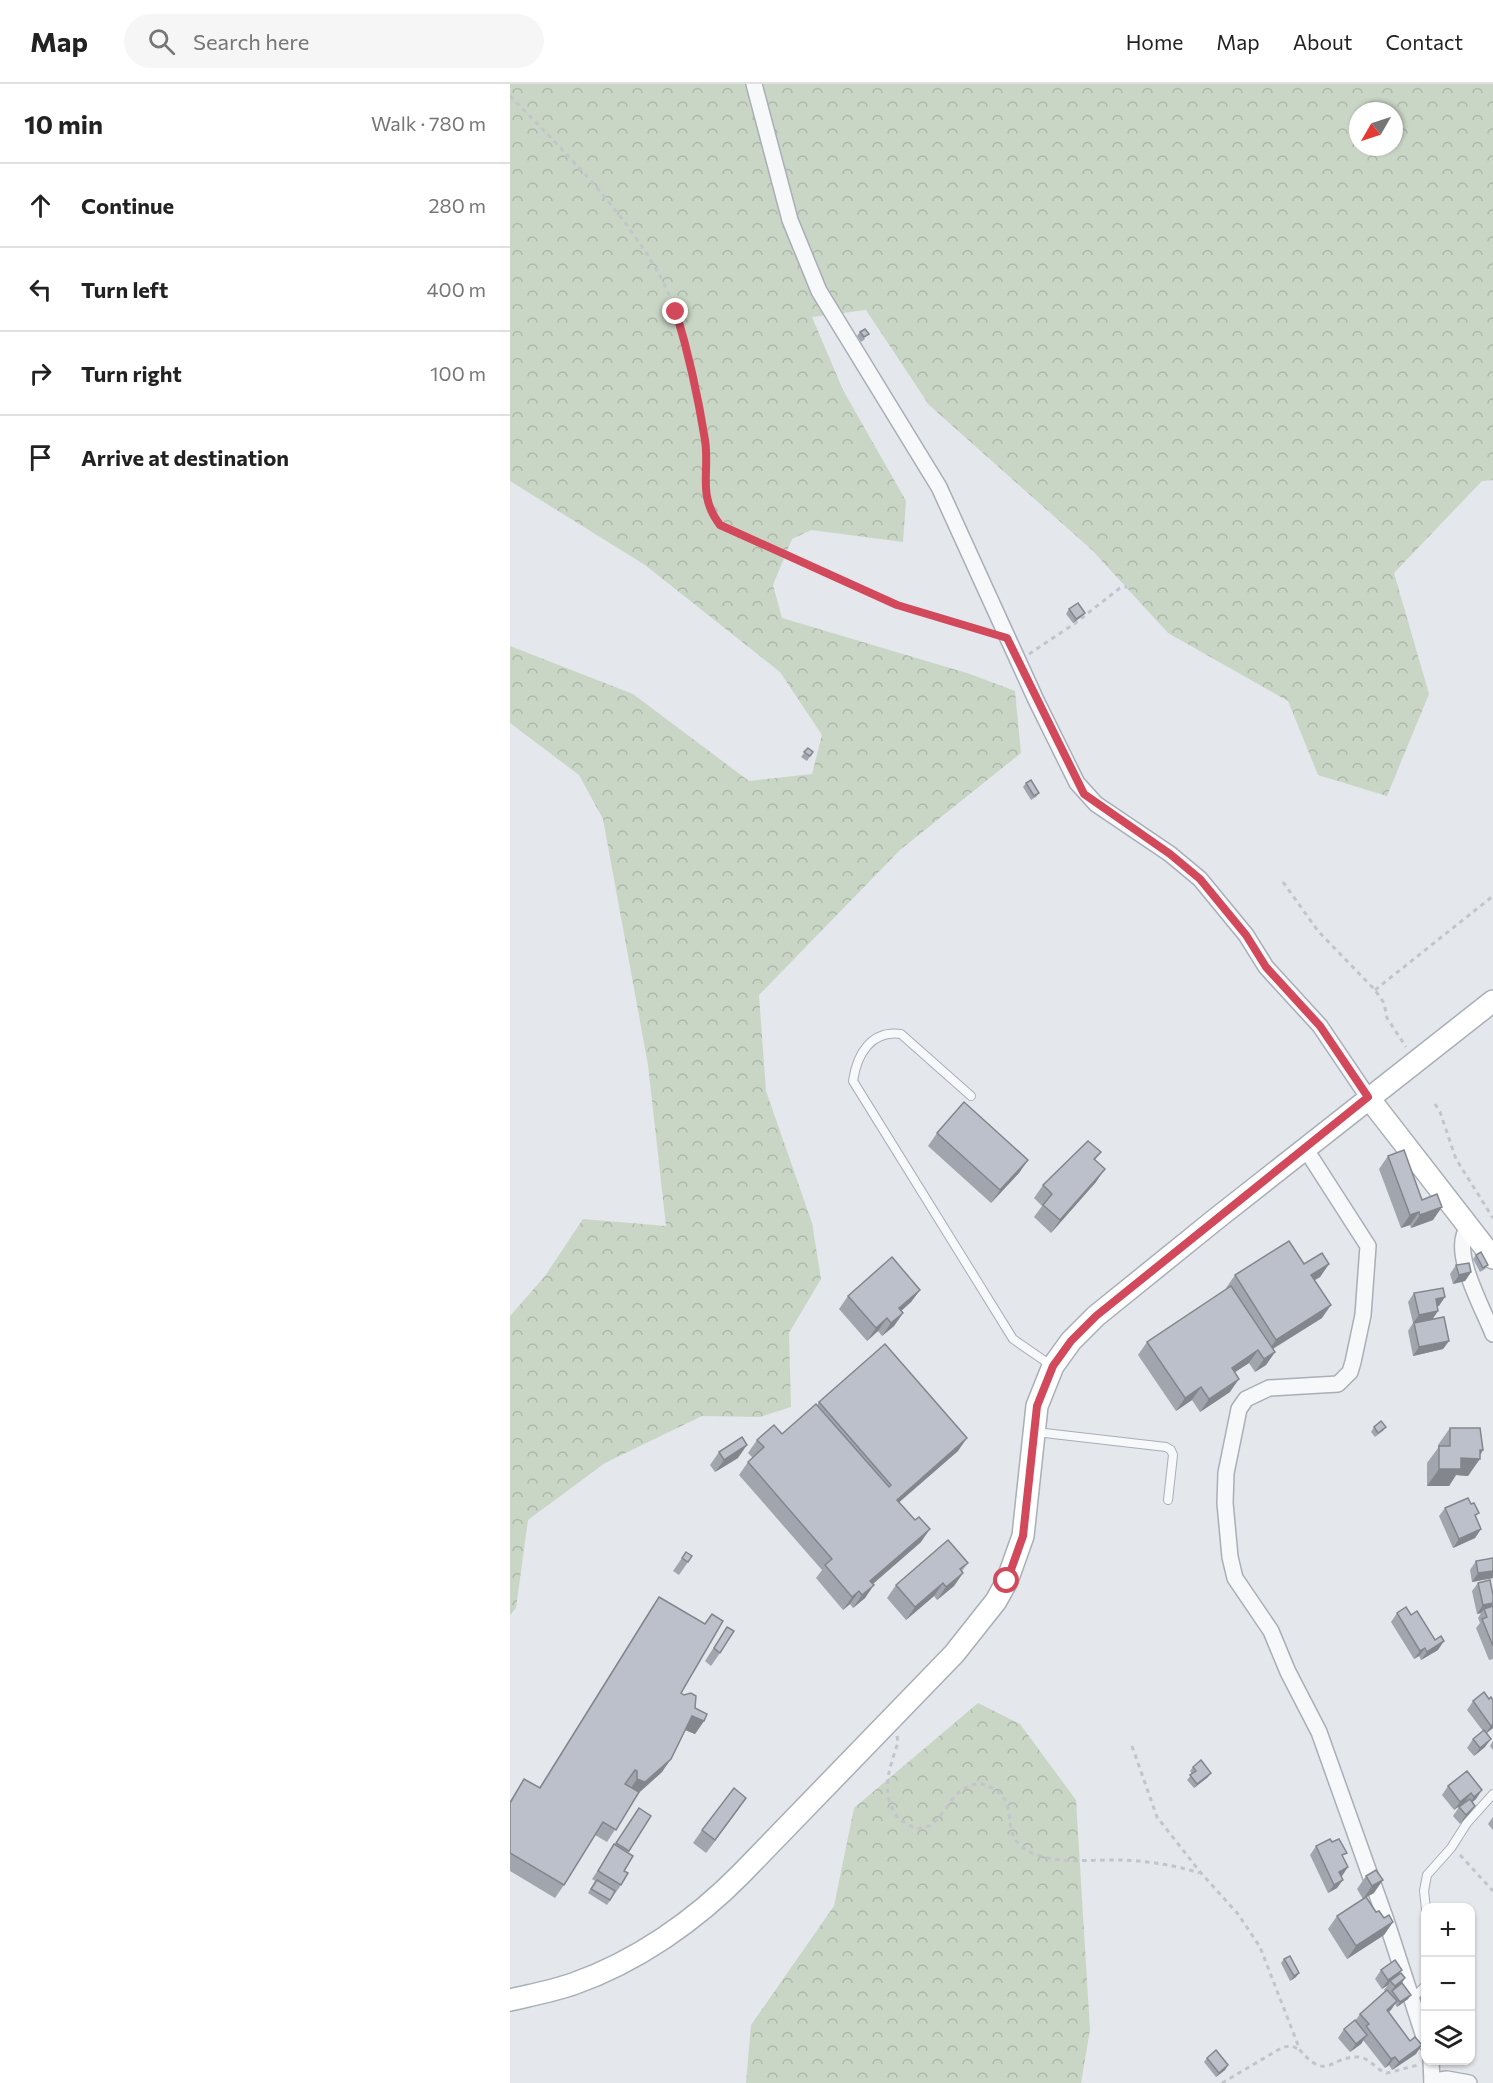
<!DOCTYPE html>
<html lang="en">
<head>
<meta charset="utf-8">
<style>
	:root { --surface:#fff; --page:#f6f6f6; --text:#222; --muted:#767676; --line:#e0e0e0 }
	body { margin:0; font-family:Commissioner,sans-serif; background:var(--page); color:var(--text) }
	.controls { position:absolute; right:18px; bottom:18px; display:grid; overflow:hidden; border-radius:12px; box-shadow:0 2px 4px #0004 }
	.controls button { width:54px; height:54px; display:grid; place-items:center; padding:0; border:0; border-bottom:2px solid var(--line); background:var(--surface); color:var(--text); font:30px sans-serif }
	.compass { position:absolute; left:839px; top:18px; width:54px; height:54px; border-radius:50%; background:var(--surface); box-shadow:0 2px 4px #0004; rotate:231deg }
	.stop { position:absolute; width:18px; height:18px; margin:-14px; border:4px solid #d1495b; border-radius:50%; background:#fff }
	.stop.end { background:#d1495b; border-color:#fff; box-shadow:0 2px 6px #0008 }
	.list { margin:0; padding:0; list-style:none }
	h2 { display:flex; justify-content:space-between; align-items:center; height:78px; margin:0; padding:0 24px; font-size:26px }
	h2 small { font-size:20px; font-weight:400; color:var(--muted) }
	.list li { display:grid; grid-template-columns:39px 1fr auto; gap:18px; align-items:center; box-sizing:border-box; height:84px; padding:0 24px; border-top:2px solid var(--line) }
	.list b { display:block; font-size:22px; white-space:nowrap }
	.list em { font-size:20px; font-style:normal; color:var(--muted) }
	.icon { flex:none; width:33px; height:33px; fill:none; stroke:currentColor; stroke-width:2; stroke-linecap:round; stroke-linejoin:round }
	.map { position:relative; flex:none; width:983px; height:1999px; overflow:hidden }
	header { display:flex; align-items:center; gap:36px; box-sizing:border-box; height:84px; padding:0 30px; background:var(--surface); border-bottom:2px solid var(--line) }
	header strong { font-size:28px }
	nav { display:flex; gap:33px; margin-inline-start:auto; font-size:21px }
	.search { width:420px; height:54px; background:var(--page); display:flex; align-items:center; gap:15px; box-sizing:border-box; padding:0 21px; border-radius:33px; color:var(--muted); font-size:22px }
	main { display:flex }
	aside { flex:1; background:var(--surface) }
	.map>svg:first-child { display:block }
	.forest { fill:url(#forest-crowns); fill-rule:evenodd }
	.lines { fill:none; stroke-linecap:round; stroke-linejoin:round }
	.lane-casing { stroke:#a9aeb7; stroke-width:10 }
	.street-casing { stroke:#a9aeb7; stroke-width:18 }
	.secondary-casing { stroke:#a9aeb7; stroke-width:24 }
	.path { stroke:#c2c5cb; stroke-width:3; stroke-dasharray:4.5 4.5; stroke-linecap:butt }
	.lane { stroke:#f7f8fa; stroke-width:8 }
	.street { stroke:#f7f8fa; stroke-width:15 }
	.secondary { stroke:#fff; stroke-width:21 }
	.wall { fill:#a1a5ae }
	.shaded-wall { fill:#83868d }
	.building { fill:#bbc0ca; stroke:#83868d; stroke-width:1.5 }
	.route { stroke:#d1495b; stroke-width:8 }
</style>
</head>
<body>
<header>
<strong>Map</strong>
<div class="search"><svg class="icon" aria-label="search" viewBox="0 0 24 24"><circle cx="10" cy="10" r="6"/><path d="M15 15l6 6"/></svg>Search here</div>
<nav><a>Home</a><a>Map</a><a>About</a><a>Contact</a></nav>
</header>
<main>
<aside>
<h2>10 min<small>Walk · 780 m</small></h2>
<ul class="list">
<li><svg class="icon" aria-label="ahead" viewBox="0 0 24 24"><path d="M12 20V5M6 11l6-6 6 6"/></svg><div><b>Continue</b></div><em>280 m</em></li>
<li><svg class="icon" aria-label="left" viewBox="0 0 24 24"><path d="M17 20v-9H6M10 6l-5 5 5 5"/></svg><div><b>Turn left</b></div><em>400 m</em></li>
<li><svg class="icon" aria-label="right" viewBox="0 0 24 24"><path d="M7 20v-9h11M14 6l5 5-5 5"/></svg><div><b>Turn right</b></div><em>100 m</em></li>
<li><svg class="icon" aria-label="arrive" viewBox="0 0 24 24"><path d="M6 21V4h12l-3 4 3 4H6"/></svg><div><b>Arrive at destination</b></div></li>
</ul>
</aside>
<div class="map">
<svg width="983" height="1999" viewBox="0 0 983 1999">
	<defs>
		<pattern id="forest-crowns" width="20" height="18" patternUnits="userSpaceOnUse" patternTransform="scale(1.5)"><rect width="20" height="18" fill="#c9d6c5"/><path d="M2 6a3 3 0 1 1 6 0M12 15a3 3 0 1 1 6 0" fill="none" stroke="#adb8ab"/></pattern>
	</defs>
	<rect width="100%" height="100%" fill="#e4e7ec"/>
	<!-- forest -->
	<g class="forest">
		<path d="M0,0H983V396L972,397L884,489L919,610L877,712L808,691L778,617L658,549L582,466L419,321L356,226L302,233L333,306L396,417L393,458L301,446L282,455L263,501L272,534L460,590L505,607L511,669L390,766L249,911L256,1007L302,1139L311,1195L279,1249L281,1323L250,1333L192,1332L95,1379L18,1436L6,1524L0,1531V1232L35,1192L73,1135L156,1142L138,981L93,735L69,691L0,639V562L123,610L239,697L302,690L312,651L270,588L135,481L0,397ZM848,27H884V63H848Z"/>
		<path d="M468,1619L510,1640L566,1716L580,1946L571,1999H236L241,1941L324,1822L344,1724Z"/>
	</g>
	<g class="lines">
		<defs>
			<g id="lane">
				<path d="M461,1012L391,950C361,946 347,970 343,997L503,1255L542,1282"/>
				<path d="M526,1348L656,1363L661,1366L663,1371L658,1416"/>
				<path d="M916,1825L914,1807L917,1791L941,1764L957,1739L983,1710"/>
				<path d="M902,1915L916,1901"/>
			</g>
			<g id="street">
				<path d="M244,0L280,136L309,207L429,403L526,616L567,699L586,720L660,770L690,795L736,851L756,883L810,942L858,1013"/>
				<path d="M795,1064L858,1162L853,1231L843,1278L840,1288L828,1300L759,1304L736,1315L729,1325L716,1389L715,1419L720,1473L725,1494L761,1547L778,1588L809,1648L876,1836L916,1959"/>
				<path d="M959,1143C938,1164 974,1226 983,1250"/>
				<path d="M921,1976L922,1999"/>
				<path d="M922,1997L937,1995L959,1999"/>
			</g>
			<g id="secondary">
				<path d="M858,1013L983,1174"/>
				<path d="M0,1916C21,1911 43,1907 63,1900C126,1878 185,1837 232,1789L444,1570L486,1517L497,1497L513,1452L527,1322L543,1282L561,1257L586,1232L706,1135L983,917"/>
			</g>
		</defs>
		<!-- lane casing -->
		<use href="#lane" class="lane-casing"/>
		<!-- street casing -->
		<use href="#street" class="street-casing"/>
		<!-- secondary casing -->
		<use href="#secondary" class="secondary-casing"/>
		<!-- path -->
		<g class="path">
			<path d="M0,12C52,65 108,120 146,185C163,213 172,247 181,278C188,303 193,333 195,359C198,389 190,415 210,441L387,521L478,548"/>
			<path d="M519,570L564,540L610,504L617,503"/>
			<path d="M773,798L808,847L865,906L874,919L877,934L896,963"/>
			<path d="M865,906L983,812"/>
			<path d="M925,1020L930,1028L946,1075L983,1134"/>
			<path d="M387,1652L388,1658C381,1681 371,1703 383,1726C387,1734 391,1737 399,1741C423,1755 435,1721 448,1709C453,1703 462,1701 469,1699C520,1713 481,1750 522,1769C549,1781 584,1775 613,1776C638,1777 665,1781 689,1789"/>
			<path d="M622,1662L647,1733L691,1789L728,1830L750,1863L790,1966C817,1999 822,1971 849,1973C860,1974 866,1986 877,1989L908,1981"/>
			<path d="M950,1771L983,1807"/>
			<path d="M712,1999L773,1963L782,1962L790,1966"/>
		</g>
		<!-- lane -->
		<use href="#lane" class="lane"/>
		<!-- street -->
		<use href="#street" class="street"/>
		<!-- secondary -->
		<use href="#secondary" class="secondary"/>
	</g>
	<!-- wall -->
	<g class="wall">
		<path d="M350,248L355,255L351,258L347,252Z"/>
		<path d="M559,525L575,529L571,533L563,539L556,530Z"/>
		<path d="M298,664L303,668L297,677L291,673Z"/>
		<path d="M516,699L529,709L526,713L521,716L513,703Z"/>
		<path d="M427,1049L518,1076L509,1089L481,1119L418,1062Z"/>
		<path d="M591,1068L585,1076L586,1098L541,1149L524,1133L532,1122L524,1114L533,1101Z"/>
		<path d="M878,1072L912,1116L923,1136L901,1144L900,1141L891,1144L869,1085Z"/>
		<path d="M966,1171L978,1181L975,1185L970,1188L963,1175Z"/>
		<path d="M794,1180H819L810,1193L804,1196L812,1234L763,1265L765,1268L756,1281L745,1288L739,1279L725,1288L720,1308L690,1328L682,1316L666,1327L628,1271L637,1258L717,1205L716,1204L725,1191Z"/>
		<path d="M946,1181L961,1188L955,1197L943,1200L940,1190Z"/>
		<path d="M410,1206L401,1218L391,1227L393,1229L384,1242L372,1252L368,1247L357,1257L329,1225L338,1212Z"/>
		<path d="M904,1209L929,1222H927L922,1235L939,1257L933,1265L903,1272L898,1247L903,1239L898,1218Z"/>
		<path d="M309,1318L448,1367L389,1418L411,1458L363,1500L355,1514L343,1524L340,1520L333,1526L306,1494L312,1486L229,1391L238,1378L243,1374L238,1369L247,1356L272,1350L307,1321Z"/>
		<path d="M864,1343H876L873,1347L865,1353L861,1348Z"/>
		<path d="M940,1344L973,1366L958,1392L946,1391L939,1402H917V1379L928,1364V1361Z"/>
		<path d="M209,1368L228,1374L205,1388L200,1381Z"/>
		<path d="M935,1424L966,1433L971,1445L965,1454L943,1464L929,1432Z"/>
		<path d="M176,1468L178,1478L169,1491L163,1487Z"/>
		<path d="M983,1474V1494L962,1498L960,1486L966,1477Z"/>
		<path d="M458,1479L452,1487L453,1489L444,1502L427,1516L424,1512L396,1536L377,1514L386,1501Z"/>
		<path d="M968,1499L983,1521L982,1522H983V1575L979,1576L966,1544L970,1539L968,1534L971,1529L967,1530L962,1507Z"/>
		<path d="M149,1513L194,1540L202,1530L171,1609L185,1624L194,1637L185,1650L175,1646L152,1688L129,1709L97,1758L85,1751L54,1801L45,1814L0,1787V1717L14,1695L29,1704L140,1526Z"/>
		<path d="M887,1529L901,1531L928,1566L911,1576L909,1572L904,1575L881,1538Z"/>
		<path d="M217,1543L210,1569L201,1582L195,1577Z"/>
		<path d="M979,1615L983,1616V1644L977,1649L975,1663L964,1672L957,1664L963,1655L973,1647L957,1626L963,1617Z"/>
		<path d="M983,1657V1666L980,1662Z"/>
		<path d="M683,1683L698,1693L684,1704L677,1696L682,1690L680,1687Z"/>
		<path d="M957,1687L966,1715L962,1718L959,1730L950,1740L943,1732L949,1723L955,1719V1718L944,1726L932,1711L938,1702Z"/>
		<path d="M129,1724L141,1732L118,1769L111,1801L97,1821L78,1809L85,1797L82,1795Z"/>
		<path d="M227,1727L196,1769L183,1759L192,1746Z"/>
		<path d="M983,1733V1746L978,1740Z"/>
		<path d="M806,1762L833,1774L832,1792L827,1804L818,1809L800,1771Z"/>
		<path d="M866,1786L864,1809L856,1813L866,1828L874,1834L883,1838L874,1851L837,1875L818,1845L827,1832L853,1815L847,1805L856,1792Z"/>
		<path d="M774,1875L786,1893L780,1897L771,1879Z"/>
		<path d="M871,1886L889,1891L895,1894L891,1900L901,1911L898,1915L887,1923L885,1920L878,1928L906,1970L882,1986L879,1981L875,1984L853,1956L851,1960L840,1968L828,1954L834,1945L845,1937L850,1930L875,1907L874,1906L878,1901L872,1905L865,1895Z"/>
		<path d="M915,1913V1923L912,1918Z"/>
		<path d="M697,1974L718,1981L715,1986L706,1993L694,1978Z"/>
	</g>
	<!-- shaded-wall -->
	<g class="shaded-wall">
		<path d="M575,529L571,533L563,539L566,535Z"/>
		<path d="M518,1076L509,1089L481,1119L490,1106Z"/>
		<path d="M595,1085L586,1098L541,1149L550,1136Z"/>
		<path d="M932,1123L923,1136L901,1144L910,1131Z"/>
		<path d="M909,1128L900,1141L891,1144L900,1131Z"/>
		<path d="M819,1180L810,1193L792,1204L801,1191Z"/>
		<path d="M961,1188L955,1197L943,1200L949,1191Z"/>
		<path d="M410,1206L401,1218L380,1237L389,1224Z"/>
		<path d="M935,1213L929,1222L920,1223L926,1215Z"/>
		<path d="M821,1221L812,1234L757,1268L766,1256Z"/>
		<path d="M928,1227L922,1236L903,1239L909,1231Z"/>
		<path d="M393,1229L384,1242L372,1252L381,1239Z"/>
		<path d="M377,1234L368,1247L357,1257L366,1244Z"/>
		<path d="M939,1257L933,1265L903,1272L909,1263Z"/>
		<path d="M748,1266L739,1279L713,1296L722,1284Z"/>
		<path d="M765,1268L756,1281L745,1288L754,1275Z"/>
		<path d="M729,1295L720,1308L690,1328L699,1315Z"/>
		<path d="M691,1303L682,1316L666,1327L675,1314Z"/>
		<path d="M457,1354L448,1367L378,1428L387,1416Z"/>
		<path d="M237,1361L228,1374L205,1388L214,1376Z"/>
		<path d="M970,1366H973L968,1375H970L958,1392L946,1391L939,1402H917L929,1385Z"/>
		<path d="M420,1445L411,1458L351,1510L360,1497Z"/>
		<path d="M971,1445L965,1454L943,1464L949,1455Z"/>
		<path d="M983,1487V1494L962,1498L968,1489Z"/>
		<path d="M453,1489L444,1502L427,1516L436,1503Z"/>
		<path d="M433,1499L424,1512L396,1536L405,1523Z"/>
		<path d="M364,1501L355,1514L343,1524L352,1511Z"/>
		<path d="M349,1507L340,1520L333,1526L342,1513Z"/>
		<path d="M983,1519V1521L979,1527L974,1525L971,1529L967,1530L973,1521Z"/>
		<path d="M934,1557L928,1566L911,1576L917,1568Z"/>
		<path d="M915,1564L909,1572L904,1575L910,1567Z"/>
		<path d="M182,1632L194,1637L185,1650L173,1645Z"/>
		<path d="M983,1640V1644L975,1650L981,1642Z"/>
		<path d="M981,1655L975,1663L964,1672L970,1664Z"/>
		<path d="M161,1675L152,1688L126,1711L118,1708L127,1695Z"/>
		<path d="M701,1689L698,1693L684,1704L687,1700Z"/>
		<path d="M972,1706L966,1715L958,1722L964,1713Z"/>
		<path d="M961,1709L955,1718L944,1726L950,1718Z"/>
		<path d="M236,1714L227,1727L196,1769L205,1756Z"/>
		<path d="M965,1722L959,1730L950,1740L956,1731Z"/>
		<path d="M838,1783L832,1792L823,1797L829,1788Z"/>
		<path d="M833,1796L827,1804L818,1809L824,1801Z"/>
		<path d="M873,1796L864,1809L853,1815L862,1802Z"/>
		<path d="M883,1838L874,1851L837,1875L846,1862Z"/>
		<path d="M892,1886L886,1895L880,1897L878,1901L872,1905L878,1896Z"/>
		<path d="M789,1889L786,1893L780,1897L784,1892Z"/>
		<path d="M895,1894L889,1903L882,1907L879,1911L885,1902Z"/>
		<path d="M901,1911L898,1915L887,1923L890,1918Z"/>
		<path d="M887,1917L881,1926L871,1935L877,1926Z"/>
		<path d="M857,1951L851,1960L840,1968L846,1960Z"/>
		<path d="M912,1961L906,1970L882,1986L889,1978Z"/>
		<path d="M885,1973L879,1981L875,1984L881,1975Z"/>
		<path d="M938,1977H944L942,1979L935,1981Z"/>
		<path d="M718,1981L715,1986L706,1993L709,1989Z"/>
	</g>
	<!-- building -->
	<g class="building">
		<path d="M355,245L359,250L354,253L350,248Z"/>
		<path d="M568,519L575,529L566,535L559,525Z"/>
		<path d="M298,664L303,668L300,672L294,668Z"/>
		<path d="M521,696L529,709L524,712L516,699Z"/>
		<path d="M454,1018L518,1076L490,1106L427,1049Z"/>
		<path d="M578,1057L591,1068L584,1075L595,1085L550,1136L533,1121L542,1110L533,1101Z"/>
		<path d="M894,1066L912,1116L927,1110L932,1123L910,1131L909,1128L900,1131L878,1072Z"/>
		<path d="M779,1157L794,1180L812,1169L819,1180L801,1191L821,1221L766,1256L725,1191Z"/>
		<path d="M971,1168L978,1181L973,1184L966,1171Z"/>
		<path d="M382,1173L410,1206L389,1224L393,1229L381,1239L377,1234L366,1244L338,1212Z"/>
		<path d="M959,1179L961,1188L949,1191L946,1181Z"/>
		<path d="M721,1202L765,1268L754,1275L748,1266L722,1284L729,1295L699,1315L691,1303L675,1314L637,1258Z"/>
		<path d="M933,1204L935,1213L926,1215L928,1227L909,1231L904,1209Z"/>
		<path d="M934,1233L939,1257L909,1263L904,1239Z"/>
		<path d="M375,1260L457,1354L387,1416L405,1436L409,1433L420,1445L360,1497L364,1501L352,1511L349,1507L342,1513L315,1481L322,1475L238,1378L254,1363L247,1356L264,1341L272,1350L306,1320L379,1403L381,1401L309,1318Z"/>
		<path d="M871,1337L876,1343L868,1349L864,1343Z"/>
		<path d="M940,1344H970L973,1366H970V1375L951,1374V1385H929V1362H940Z"/>
		<path d="M232,1353L237,1361L214,1376L209,1368Z"/>
		<path d="M958,1414L961,1420L964,1419L969,1429L965,1431L971,1445L949,1455L935,1424Z"/>
		<path d="M438,1456L458,1479L450,1485L453,1489L436,1503L433,1499L405,1523L386,1501Z"/>
		<path d="M176,1468L182,1472L178,1478L172,1474Z"/>
		<path d="M983,1474V1487L968,1489L966,1477Z"/>
		<path d="M980,1496L983,1511V1519L973,1521L968,1499Z"/>
		<path d="M149,1513L195,1540L202,1530L213,1537L171,1609L174,1611L181,1609L186,1612L185,1624L197,1630L194,1637L182,1632L161,1675L135,1698L127,1695V1687L125,1686L115,1700L129,1708L106,1746L93,1738L54,1801L0,1769V1719L14,1695L30,1704Z"/>
		<path d="M983,1522V1562L972,1535L977,1533L974,1525Z"/>
		<path d="M896,1523L901,1531L907,1527L925,1556L931,1552L934,1557L917,1568L915,1564L910,1567L887,1529Z"/>
		<path d="M217,1543L224,1547L210,1569L204,1564Z"/>
		<path d="M974,1608L979,1615L981,1613L983,1616V1640L981,1642L963,1617Z"/>
		<path d="M974,1646L981,1655L970,1664L963,1655Z"/>
		<path d="M691,1676L701,1689L687,1700L680,1691L686,1687L683,1683Z"/>
		<path d="M957,1687L972,1706L964,1713L961,1709L950,1718L938,1702Z"/>
		<path d="M224,1704L236,1714L205,1756L192,1746Z"/>
		<path d="M960,1715L965,1722L956,1731L949,1723Z"/>
		<path d="M129,1724L141,1732L119,1767L106,1759Z"/>
		<path d="M820,1755L822,1758L829,1755L837,1769L832,1771L838,1783L829,1788L833,1796L824,1801L806,1762Z"/>
		<path d="M104,1760L123,1772L114,1787L118,1789L111,1801L88,1787Z"/>
		<path d="M866,1786L873,1796L862,1802L856,1792Z"/>
		<path d="M87,1796L105,1807L100,1816L81,1805Z"/>
		<path d="M856,1813L866,1828L869,1827L874,1834L879,1831L883,1838L846,1862L827,1832Z"/>
		<path d="M780,1872L789,1889L784,1892L774,1875Z"/>
		<path d="M885,1876L892,1886L878,1896L871,1886Z"/>
		<path d="M891,1889L895,1894L885,1902L880,1897Z"/>
		<path d="M892,1899L901,1911L890,1918L882,1907Z"/>
		<path d="M877,1906L887,1917L877,1926L900,1957L905,1953L912,1961L889,1978L885,1973L881,1975L856,1942L859,1940L850,1930Z"/>
		<path d="M845,1936L857,1951L846,1960L834,1945Z"/>
		<path d="M706,1966L718,1981L709,1989L697,1974Z"/>
	</g>
	<g class="lines">
		<!-- route -->
		<path class="route" d="M166,228C179,271 188,312 195,356C200,389 187,411 210,441L387,521L497,554L574,710L660,770L690,795L736,851L756,883L810,942L858,1013L586,1232L561,1257L543,1282L527,1322L513,1452L497,1497"/>
	</g>
</svg>
<div class="controls">
<button>+</button>
<button>−</button>
<button><svg class="icon" aria-label="layers" viewBox="0 0 24 24"><path d="M12 4l9 5-9 5-9-5zM3 14l9 5 9-5"/></svg></button>
</div>
<svg class="compass" viewBox="-18 -18 36 36"><path d="M0-13l5 13h-10z" fill="#e53935"/><path d="M0 13l5-13h-10z" fill="#767676"/></svg>
<div class="stop" style="left:497px;top:1497px"></div>
<div class="stop end" style="left:166px;top:228px"></div>
</div>
</main>
</body>
</html>
